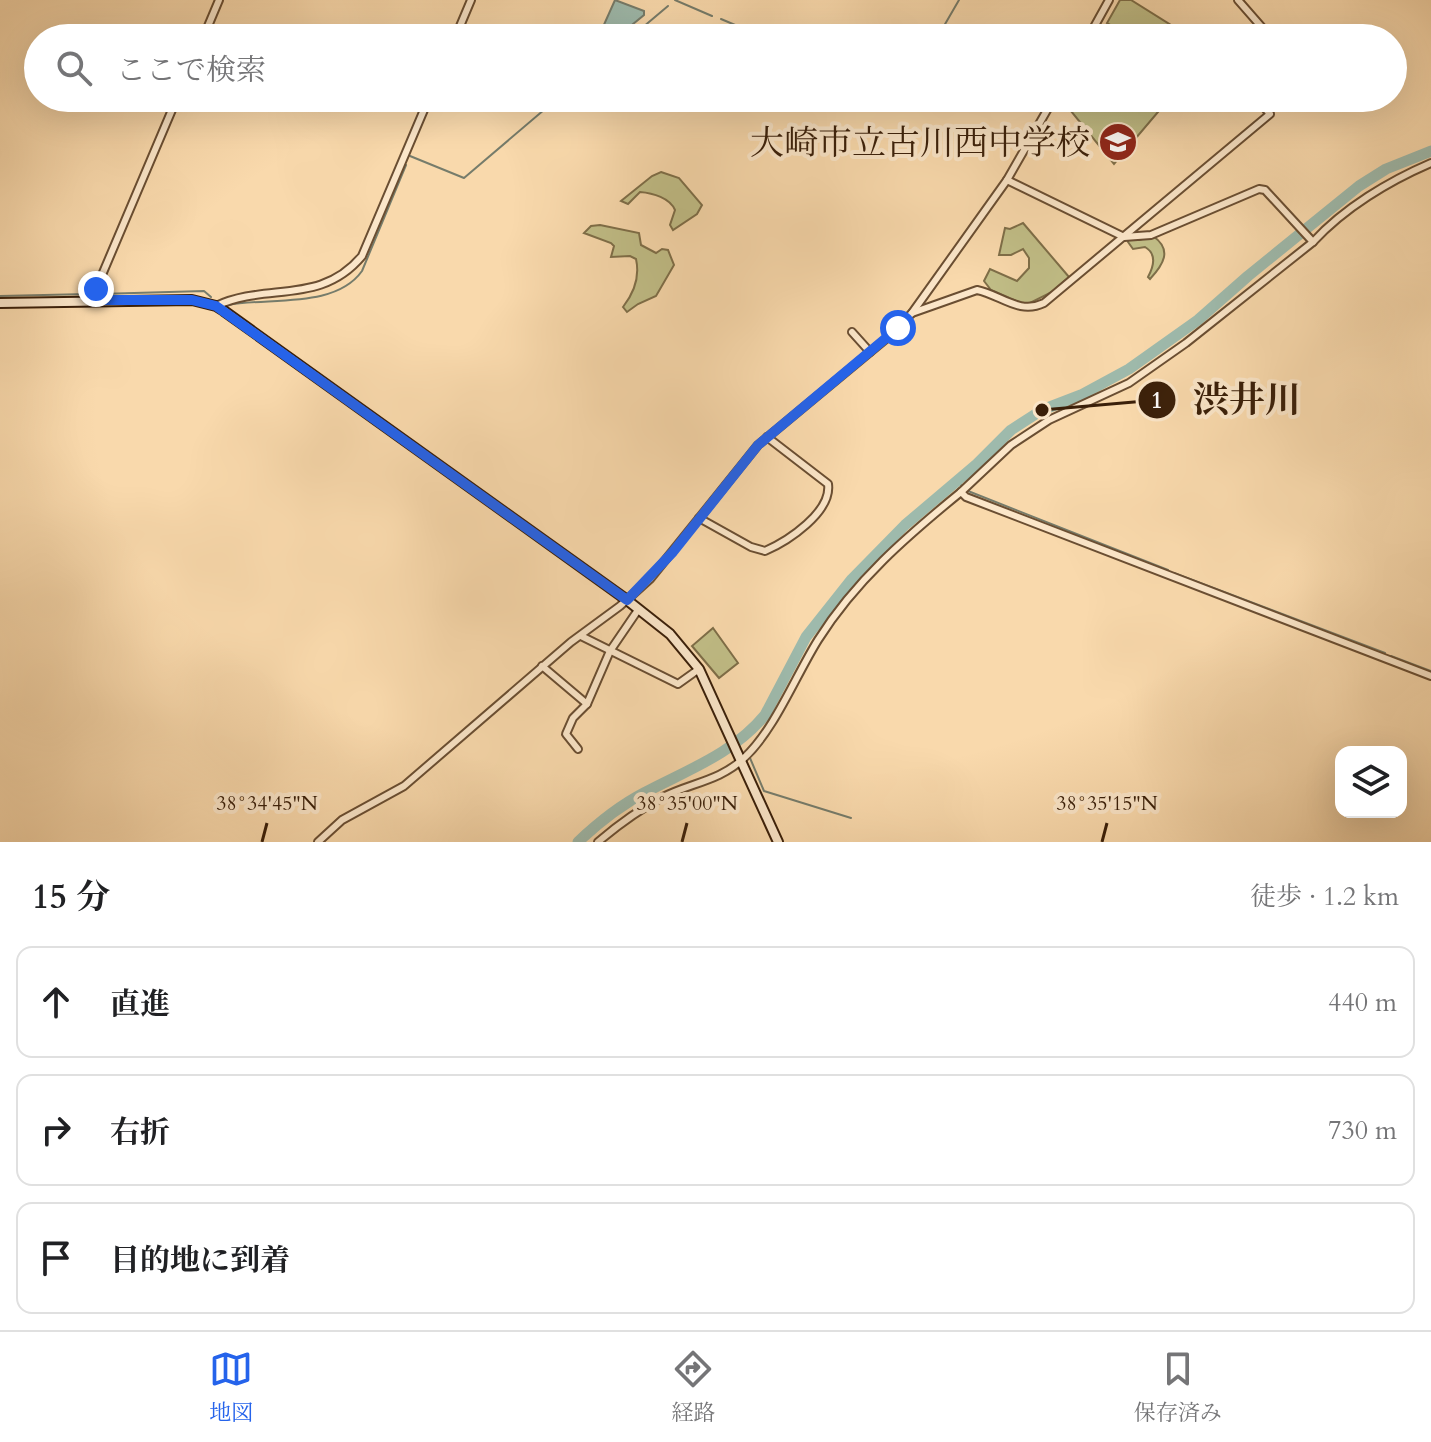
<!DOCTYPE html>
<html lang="ja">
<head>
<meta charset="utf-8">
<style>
	:root { --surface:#fff; --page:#f2f2f2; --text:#202124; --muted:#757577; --line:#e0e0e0; --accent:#2563eb }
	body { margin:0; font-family:Cardo,"Noto Serif JP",serif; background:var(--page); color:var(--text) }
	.controls { position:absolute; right:24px; bottom:24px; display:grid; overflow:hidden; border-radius:16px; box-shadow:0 8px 32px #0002 }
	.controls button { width:72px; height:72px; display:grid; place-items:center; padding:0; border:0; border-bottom:2px solid var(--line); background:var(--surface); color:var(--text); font:40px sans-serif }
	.stop { position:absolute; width:24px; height:24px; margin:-18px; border:6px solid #2563eb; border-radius:50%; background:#fff }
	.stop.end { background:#2563eb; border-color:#fff; box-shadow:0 2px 8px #0008 }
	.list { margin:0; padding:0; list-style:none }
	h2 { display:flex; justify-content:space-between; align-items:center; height:104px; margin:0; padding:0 32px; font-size:34px }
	h2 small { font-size:26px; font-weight:400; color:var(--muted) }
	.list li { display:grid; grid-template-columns:52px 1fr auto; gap:24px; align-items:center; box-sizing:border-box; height:112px; margin:0 16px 16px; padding:0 16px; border:2px solid var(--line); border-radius:16px }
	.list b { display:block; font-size:30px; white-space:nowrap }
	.list em { font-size:26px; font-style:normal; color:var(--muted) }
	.icon { flex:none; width:44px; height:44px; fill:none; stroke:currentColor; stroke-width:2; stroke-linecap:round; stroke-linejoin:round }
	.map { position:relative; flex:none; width:1431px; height:842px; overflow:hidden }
	.search { position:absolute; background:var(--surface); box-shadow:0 8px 32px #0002; left:24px; right:24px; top:24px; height:88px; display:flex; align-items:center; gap:20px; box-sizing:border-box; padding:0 28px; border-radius:44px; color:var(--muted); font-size:30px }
	.sheet { height:488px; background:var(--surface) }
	nav { display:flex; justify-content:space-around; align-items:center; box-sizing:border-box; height:112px; border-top:2px solid var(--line); background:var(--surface); font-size:22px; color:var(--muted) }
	nav a { display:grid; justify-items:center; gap:4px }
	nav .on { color:var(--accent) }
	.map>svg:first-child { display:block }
	.green { fill:#c1be87; stroke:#7e6e48; stroke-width:2 }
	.water { fill:#9ebaac; stroke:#767c6b; stroke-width:2 }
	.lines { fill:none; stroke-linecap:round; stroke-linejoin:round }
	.stream { stroke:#767c6b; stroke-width:2 }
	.river { stroke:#9ebaac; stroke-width:11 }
	.street-casing { stroke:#6a4e32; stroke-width:10 }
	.secondary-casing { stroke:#3a1f09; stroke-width:12 }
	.street { stroke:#fbe6c9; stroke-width:6 }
	.secondary { stroke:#fbe6c9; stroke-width:8 }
	.route { stroke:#2563eb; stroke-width:10 }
	.ticks { fill:none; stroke:#3a1f09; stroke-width:3 }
	.labels { text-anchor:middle; stroke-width:8; stroke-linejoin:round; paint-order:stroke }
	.poi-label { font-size:34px; fill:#3a1f09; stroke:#fbe6c9; text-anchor:end }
	.ticks-label { font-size:20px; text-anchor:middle; fill:#3a1f09; stroke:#fbe6c9; stroke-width:8; stroke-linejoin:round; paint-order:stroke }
	.leader { fill:none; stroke:#3a1f09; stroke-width:3 }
	.callout-dot { fill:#3a1f09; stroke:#fbe6c9; stroke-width:3 }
	.mark-label { font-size:24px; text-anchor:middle; font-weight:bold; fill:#fff }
	.callout-label { font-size:36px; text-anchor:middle; font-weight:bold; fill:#3a1f09; stroke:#fbe6c9; stroke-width:8; stroke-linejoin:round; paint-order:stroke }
</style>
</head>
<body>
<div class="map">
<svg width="1431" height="842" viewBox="0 0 1431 842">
	<rect width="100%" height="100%" fill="#f9d9ac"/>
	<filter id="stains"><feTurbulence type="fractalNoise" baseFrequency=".0025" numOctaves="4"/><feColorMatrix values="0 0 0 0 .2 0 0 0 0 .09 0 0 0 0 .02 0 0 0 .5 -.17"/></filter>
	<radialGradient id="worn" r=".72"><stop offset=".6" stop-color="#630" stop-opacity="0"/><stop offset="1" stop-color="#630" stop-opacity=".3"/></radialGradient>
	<!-- green -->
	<g class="green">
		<path d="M1120,0H1131L1174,27L1169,38H1134L1107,23Z"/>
		<path d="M1071,98H1168L1169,99L1114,164L1066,105Z"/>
		<path d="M661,172L679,178L702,205L697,214L673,230L670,225L675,210C670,198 653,193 640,192L628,204L621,201L652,176Z"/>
		<path d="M1023,223L1069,277L1052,292L1026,305L991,290L984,281L990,269L1017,281L1029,268V258L1023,249L1011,255H999L1005,228L1010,229Z"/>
		<path d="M600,225L639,233L641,245L656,253L662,249L668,250L674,265L656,296L638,304L627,312L623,307C634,293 640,277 636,259L630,256L611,257L614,246L611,243L584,233L591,226Z"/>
		<path d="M1153,236C1173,250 1163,265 1150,279L1148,277C1154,266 1157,254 1145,247L1133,249L1128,242V239L1139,240Z"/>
		<path d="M713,628L738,663L719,678L692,646Z"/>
	</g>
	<!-- water -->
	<path class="water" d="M615,0L644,11V15L616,38H598Z"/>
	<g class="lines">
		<!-- stream -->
		<g class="stream">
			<path d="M675,0L712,16"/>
			<path d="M721,19L766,38"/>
			<path d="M630,38L668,6"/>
			<path d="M937,38L959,0"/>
			<path d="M880,98L897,107L903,98"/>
			<path d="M410,156L464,178L558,98"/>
			<path d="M99,294L204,291L211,297"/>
			<path d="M0,296L88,294"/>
			<path d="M228,305C269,297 335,309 362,271L406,165"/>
			<path d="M957,481L962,486"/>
			<path d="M968,491L1168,570"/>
			<path d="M1174,573L1385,653"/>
			<path d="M1391,656L1431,671"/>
			<path d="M722,753L734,751"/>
			<path d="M750,758L764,791L851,818"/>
		</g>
		<!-- river -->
		<path class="river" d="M578,842C598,823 619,806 644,793C687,770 733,754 765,715L806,637L852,579L905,525L977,464L1011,430L1042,410L1081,395L1129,369L1198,320L1248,276L1359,186L1386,169L1431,151"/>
		<defs>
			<g id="street">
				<path d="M1238,0L1266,32L1267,38"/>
				<path d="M203,38L219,0"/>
				<path d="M455,38L471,0"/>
				<path d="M1088,38L1109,0"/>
				<path d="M1007,180L1124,237L1151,235L1259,189L1265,190L1313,242"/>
				<path d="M94,300L96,289L177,98"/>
				<path d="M216,306C267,282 320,306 362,256L429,98"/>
				<path d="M912,313L977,290C1001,295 1019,315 1044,303L1270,114L1256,98"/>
				<path d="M852,332L870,352"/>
				<path d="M961,492L1011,445L1049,420L1129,383L1186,343L1313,242C1344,208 1389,181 1431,163"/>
				<path d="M699,518L751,547L765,551C788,541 832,512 828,484L767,437"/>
				<path d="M581,636L678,684L699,669"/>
				<path d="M542,666L587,704"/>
				<path d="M578,749L566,734L573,718L587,704L610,651L638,610"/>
				<path d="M318,842L342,820L404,786L571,642L620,606L650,579L758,445L886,339L912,313L1007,180L1054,98"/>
				<path d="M598,842C618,825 640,809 663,797C690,783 720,781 744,758C775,729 795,677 818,640C855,581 907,536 961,492L966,497L1431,676"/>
			</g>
			<path id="secondary" d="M0,303L192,300L216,306L224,311L627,600L670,634L699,669L778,842"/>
		</defs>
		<!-- street casing -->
		<use href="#street" class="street-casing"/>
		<!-- secondary casing -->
		<use href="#secondary" class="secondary-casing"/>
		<!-- street -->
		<use href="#street" class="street"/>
		<!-- secondary -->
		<use href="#secondary" class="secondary"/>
	</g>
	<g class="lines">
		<!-- route -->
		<path class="route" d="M96,289L94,300H192L216,306L627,600L673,552L758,445L898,328"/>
	</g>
	<!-- ticks -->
	<path class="ticks" d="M262,842L267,823M682,842L687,823M1102,842L1107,823"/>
	<!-- icons -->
	<defs>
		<symbol id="school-disc" viewBox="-11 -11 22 22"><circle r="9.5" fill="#8f2418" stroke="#fbe6c9"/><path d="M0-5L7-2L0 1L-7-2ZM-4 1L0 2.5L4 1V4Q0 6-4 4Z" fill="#fff"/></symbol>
	</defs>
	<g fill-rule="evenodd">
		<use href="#school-disc" x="1096" y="120" width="44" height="44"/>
	</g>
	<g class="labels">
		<!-- poi labels -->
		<g class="poi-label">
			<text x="1090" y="154">大崎市立古川西中学校</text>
		</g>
	</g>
	<g class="ticks-label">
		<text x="267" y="810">38°34'45"N</text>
		<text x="687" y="810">38°35'00"N</text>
		<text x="1107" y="810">38°35'15"N</text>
	</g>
	<!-- callouts -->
	<path class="leader" d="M1042 410L1157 400"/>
	<g class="callout-dot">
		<circle cx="1042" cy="410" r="8"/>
		<circle cx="1157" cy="400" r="20"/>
	</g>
	<g class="mark-label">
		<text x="1157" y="408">1</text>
	</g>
	<g class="callout-label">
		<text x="1247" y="412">渋井川</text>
	</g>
	<rect width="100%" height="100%" filter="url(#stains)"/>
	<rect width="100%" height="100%" fill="url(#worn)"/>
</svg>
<div class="controls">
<button><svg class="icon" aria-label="layers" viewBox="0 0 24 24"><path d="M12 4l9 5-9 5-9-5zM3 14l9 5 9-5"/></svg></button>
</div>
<div class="stop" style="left:898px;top:328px"></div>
<div class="stop end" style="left:96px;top:289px"></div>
<div class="search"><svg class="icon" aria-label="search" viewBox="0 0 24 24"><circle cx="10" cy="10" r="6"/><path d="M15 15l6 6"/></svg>ここで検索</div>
</div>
<section class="sheet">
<h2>15 分<small>徒歩 · 1.2 km</small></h2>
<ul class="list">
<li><svg class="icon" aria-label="ahead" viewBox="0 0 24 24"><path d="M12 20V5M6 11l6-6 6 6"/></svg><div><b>直進</b></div><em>440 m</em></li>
<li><svg class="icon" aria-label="right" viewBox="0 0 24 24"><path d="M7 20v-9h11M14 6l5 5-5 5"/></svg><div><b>右折</b></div><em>730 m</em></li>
<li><svg class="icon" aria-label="arrive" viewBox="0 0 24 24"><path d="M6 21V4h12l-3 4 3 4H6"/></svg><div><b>目的地に到着</b></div></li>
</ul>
</section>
<nav>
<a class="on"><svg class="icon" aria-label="map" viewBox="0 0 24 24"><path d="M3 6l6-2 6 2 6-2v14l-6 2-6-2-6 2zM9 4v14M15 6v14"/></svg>地図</a>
<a><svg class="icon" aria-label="directions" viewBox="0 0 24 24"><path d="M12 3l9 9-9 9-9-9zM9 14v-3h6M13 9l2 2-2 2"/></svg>経路</a>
<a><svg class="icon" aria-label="saved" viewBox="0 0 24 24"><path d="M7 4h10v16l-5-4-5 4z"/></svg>保存済み</a>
</nav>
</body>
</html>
